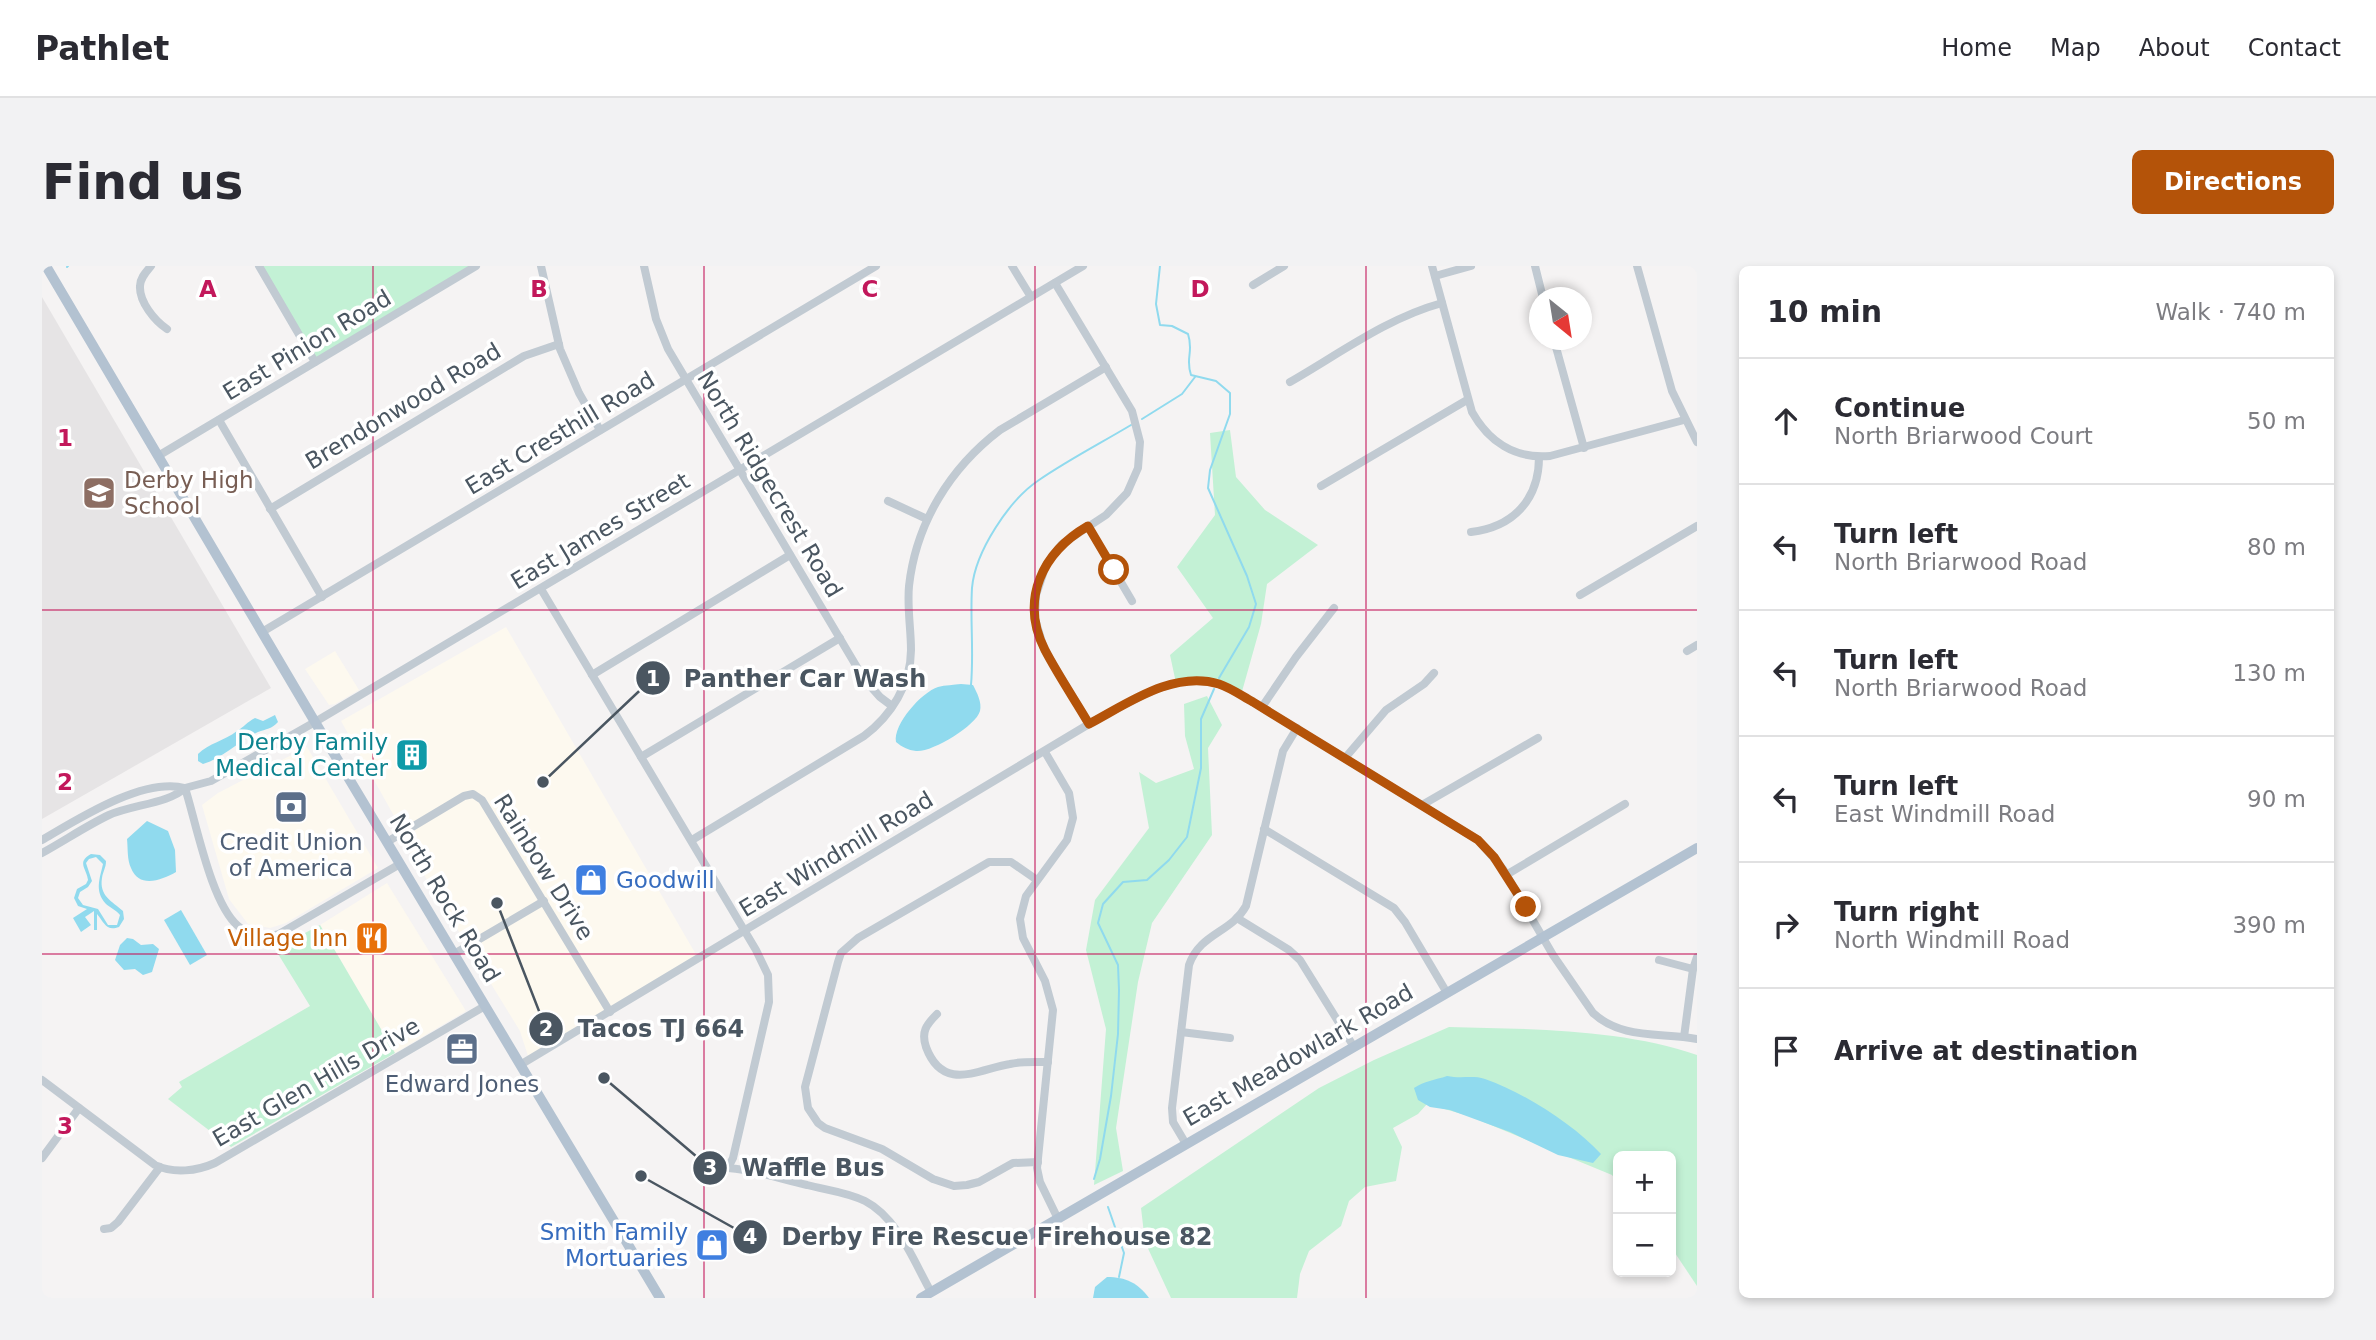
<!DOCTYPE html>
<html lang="en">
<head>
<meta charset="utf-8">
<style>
	:root { --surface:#fff; --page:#f2f2f3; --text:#2b2b33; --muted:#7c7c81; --line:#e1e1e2; --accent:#b45309 }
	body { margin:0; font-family:"DejaVu Sans",sans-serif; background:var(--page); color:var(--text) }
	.controls { position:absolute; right:21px; bottom:21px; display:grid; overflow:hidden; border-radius:10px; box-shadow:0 4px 10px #0003 }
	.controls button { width:63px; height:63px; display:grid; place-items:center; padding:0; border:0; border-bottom:2px solid var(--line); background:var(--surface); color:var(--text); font:35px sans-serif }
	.compass { position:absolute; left:1487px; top:21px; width:63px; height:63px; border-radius:50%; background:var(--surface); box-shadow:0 4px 10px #0003; rotate:150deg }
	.stop { position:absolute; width:21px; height:21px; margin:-16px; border:5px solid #b45309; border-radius:50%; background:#fff }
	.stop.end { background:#b45309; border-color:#fff; box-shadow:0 2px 7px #0008 }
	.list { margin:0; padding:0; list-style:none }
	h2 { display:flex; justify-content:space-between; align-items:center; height:91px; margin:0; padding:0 28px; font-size:30px }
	h2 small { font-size:23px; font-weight:400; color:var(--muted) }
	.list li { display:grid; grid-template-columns:46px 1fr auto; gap:21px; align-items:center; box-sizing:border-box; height:126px; padding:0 28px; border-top:2px solid var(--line) }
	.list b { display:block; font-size:26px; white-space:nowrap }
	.list p { margin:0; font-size:23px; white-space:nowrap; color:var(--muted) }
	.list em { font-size:23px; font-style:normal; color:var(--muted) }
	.icon { flex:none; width:38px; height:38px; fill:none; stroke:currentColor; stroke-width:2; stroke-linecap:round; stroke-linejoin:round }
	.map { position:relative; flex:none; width:1655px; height:1032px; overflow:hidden; border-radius:10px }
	header { display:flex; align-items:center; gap:42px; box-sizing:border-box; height:98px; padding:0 35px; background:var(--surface); border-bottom:2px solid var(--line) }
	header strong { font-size:33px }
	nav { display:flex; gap:38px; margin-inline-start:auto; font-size:24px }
	.intro { display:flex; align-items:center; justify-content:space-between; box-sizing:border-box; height:168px; padding:0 42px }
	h1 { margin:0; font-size:49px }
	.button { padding:18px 32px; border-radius:10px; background:var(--accent); color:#fff; font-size:24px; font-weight:700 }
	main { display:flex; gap:42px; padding:0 42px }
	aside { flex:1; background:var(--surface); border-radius:10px; box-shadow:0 4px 10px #0003 }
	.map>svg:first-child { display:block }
	.commercial { fill:#fdf9ef }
	.education { fill:#e6e4e5 }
	.green { fill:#c3f1d5 }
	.water { fill:#90daee; fill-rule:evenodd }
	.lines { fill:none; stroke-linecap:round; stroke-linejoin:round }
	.stream { stroke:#90daee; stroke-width:2 }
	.minor { stroke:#c1cad2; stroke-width:8 }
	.major { stroke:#b3c2d1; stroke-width:10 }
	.route { stroke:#b45309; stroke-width:9 }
	.grid { fill:none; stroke:#c2185b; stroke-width:2; stroke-opacity:0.55 }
	.labels { text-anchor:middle; stroke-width:7; stroke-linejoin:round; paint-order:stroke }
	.street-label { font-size:23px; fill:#4a5661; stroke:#fff }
	.education-label { font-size:23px; fill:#785e54; stroke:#fff; text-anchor:start }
	.culture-label { font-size:23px; fill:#0d838f; stroke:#fff; text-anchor:end }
	.service-label { font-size:23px; fill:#4e5e75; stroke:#fff }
	.shop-label { font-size:23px; fill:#366cbe; stroke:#fff; text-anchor:start }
	.food-label { font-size:23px; fill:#c56008; stroke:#fff; text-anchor:end }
	.grid-label { font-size:23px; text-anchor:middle; font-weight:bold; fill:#c2185b; stroke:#fff; stroke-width:7; stroke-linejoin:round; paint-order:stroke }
	.leader { fill:none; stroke:#4a5661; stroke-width:2.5 }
	.callout-dot { fill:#4a5661; stroke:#fff; stroke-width:2.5 }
	.mark-label { font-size:21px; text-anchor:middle; font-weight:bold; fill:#fff }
	.callout-label { font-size:24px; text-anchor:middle; font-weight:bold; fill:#4a5661; stroke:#fff; stroke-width:7; stroke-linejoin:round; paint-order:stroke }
</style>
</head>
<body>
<header>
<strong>Pathlet</strong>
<nav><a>Home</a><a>Map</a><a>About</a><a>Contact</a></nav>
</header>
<div class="intro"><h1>Find us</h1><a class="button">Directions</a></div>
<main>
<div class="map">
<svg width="1655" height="1032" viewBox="0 0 1655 1032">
	<rect width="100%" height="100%" fill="#f5f3f3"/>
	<!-- commercial -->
	<g class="commercial">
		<path d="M464,361L656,692L486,790L478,765L352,560L356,557L299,455Z"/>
		<path d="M293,385L317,424L293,438L287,439L263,403Z"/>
		<path d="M265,481L336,602L244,657L228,662L206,658L187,633L160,539L176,527Z"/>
		<path d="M345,617L424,745L353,787L278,659Z"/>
	</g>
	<!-- education -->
	<path class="education" d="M0,31L229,422L0,553Z"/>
	<!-- green -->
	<g class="green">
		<path d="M217,0H434L273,96Z"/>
		<path d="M1188,164L1194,211L1223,244L1276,279L1225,318L1219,358L1199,429L1180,419L1134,417L1128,389L1171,352L1135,301L1173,249L1168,167Z"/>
		<path d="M1165,430L1180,459L1166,482L1170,569L1110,657L1096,716L1074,862L1081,905L1052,919L1064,763L1044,684L1053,634L1107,562L1097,506L1114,517L1152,503L1143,470L1142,438Z"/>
		<path d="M278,659L353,787L189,881L126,833L140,821L137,816L268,740L233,683Z"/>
		<path d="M1407,761C1487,763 1580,763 1655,789V1020L1629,981V890H1576V917L1570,909L1427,850L1385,838L1376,848L1351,862L1360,881L1354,915L1323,921L1307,935L1299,960L1267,985L1258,1008L1255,1032H1129L1103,976L1099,942L1277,822L1332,794Z"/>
	</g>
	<!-- water -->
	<g class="water">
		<path d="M919,418L931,419C935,427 940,436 938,445C934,460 889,487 874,485C866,484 860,481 854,476C851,458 880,426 896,421C903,419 912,419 919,418Z"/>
		<path d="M233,449L236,456C230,463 224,463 216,466C197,475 181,492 161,498L156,495V488C167,477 182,475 195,465C202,461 205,456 213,452L221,455Z"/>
		<path d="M105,555L126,565L133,584L134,606C120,614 97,623 89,602C85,594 86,582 85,573Z"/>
		<path d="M49,588L58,589L64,595C64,602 61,605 60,612C57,630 70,635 81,645L82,653L77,661C64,666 62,656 55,648V664H52V645L43,651L49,659L39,666L31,652L45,643L36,640L32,632L35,623L44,618L46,614C45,603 34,596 49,588ZM54,591L61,598C58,612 52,625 64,638C69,642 74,644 78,649L75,659H66L56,643L41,639L36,632L38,626L46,621L50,615L44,597L47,593Z"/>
		<path d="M139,644L165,689L148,699L122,654Z"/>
		<path d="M85,672L91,673L99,679L111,678L117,683L110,706L101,709L93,703L82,704L73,694L78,679Z"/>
		<path d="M1405,810C1419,813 1431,809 1443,813C1483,827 1531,858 1559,888L1551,897L1516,889L1468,866L1408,844L1388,841L1376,834L1372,822C1382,815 1393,814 1405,810Z"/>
		<path d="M1065,1011C1084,1011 1096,1017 1107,1032H1051L1053,1021Z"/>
	</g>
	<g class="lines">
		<!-- stream -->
		<g class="stream">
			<path d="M1118,0L1114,38L1118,59L1130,60L1146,68C1152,86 1143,92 1149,109L1174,115L1188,127V148L1168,204L1166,222L1205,310L1214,338L1207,361L1177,412"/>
			<path d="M25,1L26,0"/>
			<path d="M1100,153L1140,128L1153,111"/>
			<path d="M929,419C932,386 928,354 930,322C933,286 967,234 997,214C1026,194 1059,177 1089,159"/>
			<path d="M1052,913L1058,893L1069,830L1076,768L1077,724L1076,699L1056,657L1061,638L1081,616L1105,614L1127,594L1145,571L1159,502V453L1172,423"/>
			<path d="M1066,941L1082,987L1077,1011"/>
		</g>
		<!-- minor -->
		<g class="minor">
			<path d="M109,0C104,6 98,12 98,20C97,36 113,55 125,63"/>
			<path d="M217,0L273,96"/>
			<path d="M499,0L518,83L537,127L558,164"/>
			<path d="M602,0L614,53L626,83L822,413L838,431L850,440"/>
			<path d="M970,0L989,31"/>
			<path d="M1390,0L1430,146C1447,176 1473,193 1508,190L1642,154"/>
			<path d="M1493,0L1501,32"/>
			<path d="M1595,0L1630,125L1655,176"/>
			<path d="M1393,10L1429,0"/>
			<path d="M1013,17L1090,145L1098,176L1096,202L1085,227L1064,249L1020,278L1004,299L994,329L993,353L1002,383L1047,458"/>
			<path d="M1211,19L1242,0"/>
			<path d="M1512,74L1542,182"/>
			<path d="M1248,116C1297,88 1345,52 1400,37"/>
			<path d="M177,154L280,331"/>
			<path d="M116,190L434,0"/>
			<path d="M1279,220L1425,134"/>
			<path d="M846,235L885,253"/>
			<path d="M228,243L482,90L517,78"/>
			<path d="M1046,260L1090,335"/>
			<path d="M1429,266C1471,261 1497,234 1497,191"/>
			<path d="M499,323L714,684L726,709L727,736L691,892L686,902C714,904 738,913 765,919C784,924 805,926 823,935C856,952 872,996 889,1026"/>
			<path d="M1538,329L1655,260"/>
			<path d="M220,366L834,0"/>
			<path d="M1645,385L1655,379"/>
			<path d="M550,409L748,289"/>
			<path d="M1220,441L1254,391L1292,342"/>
			<path d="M1003,486L1027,527L1031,552L1025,574L984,630L978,653L981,672L1003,715L1011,744L995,902L998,916L1016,953"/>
			<path d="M599,491L798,372"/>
			<path d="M1303,492L1344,444L1382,418L1392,407"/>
			<path d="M1380,539L1496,472"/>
			<path d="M1222,563L1352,642L1363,656L1405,727"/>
			<path d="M0,574C36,553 101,511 143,522C128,537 89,539 67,549C44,560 22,575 0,587"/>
			<path d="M650,574L822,470C849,450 869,418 869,384C869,363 865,342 867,320C874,257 908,202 958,164L1064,101"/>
			<path d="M345,576L422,530L431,528L440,534L568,746"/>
			<path d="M358,598L237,668C222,672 208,671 196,660C169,637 154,556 143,522L169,515L273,456L1041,0"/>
			<path d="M1464,609L1583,538"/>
			<path d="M995,614L969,596H947L816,672L799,687L796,696L763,821L766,842L776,857L783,862L840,883L891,913L912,920L925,919L937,916L971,897L996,896"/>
			<path d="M1195,652L1247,684L1258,694L1312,781"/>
			<path d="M412,688L502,635"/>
			<path d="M1617,694L1651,703"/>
			<path d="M895,748C884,759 879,766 884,781C901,827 937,803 968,798C980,795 993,796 1006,796"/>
			<path d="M1139,766L1188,772"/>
			<path d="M1642,771L1651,703L1655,691"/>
			<path d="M478,799L1047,458C1085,438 1132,404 1177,418C1189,422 1200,430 1211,436L1436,574L1461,603L1511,689L1551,747C1580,774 1619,766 1655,773"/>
			<path d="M0,814L113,899C132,908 155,905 173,897L443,740"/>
			<path d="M1144,878L1131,856L1130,842L1147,699C1158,667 1189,667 1204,640L1241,485L1255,462"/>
			<path d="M0,892L37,842"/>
			<path d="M62,963L69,962L76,956L118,901"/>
		</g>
		<!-- major -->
		<g class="major">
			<path d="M4,0L273,456L618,1032"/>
			<path d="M879,1032L1655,582"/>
		</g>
	</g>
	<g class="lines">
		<!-- route -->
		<path class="route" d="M1072,304L1046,260C1001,286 977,333 1003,384C1016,409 1033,434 1047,458C1085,438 1131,404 1177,418C1189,422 1200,430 1211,436L1436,574L1452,591L1484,641"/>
	</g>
	<!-- grid -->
	<path class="grid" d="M331,0V1032M662,0V1032M993,0V1032M1324,0V1032M0,344H1655M0,688H1655"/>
	<!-- icons -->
	<defs>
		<symbol id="school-square" viewBox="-11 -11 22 22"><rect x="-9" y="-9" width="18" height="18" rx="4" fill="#8d6e63" stroke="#fff"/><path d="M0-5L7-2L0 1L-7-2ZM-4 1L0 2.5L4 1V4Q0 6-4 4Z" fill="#fff"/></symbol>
		<symbol id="building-square" viewBox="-11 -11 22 22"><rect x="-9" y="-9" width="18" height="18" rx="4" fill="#0f9aa8" stroke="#fff"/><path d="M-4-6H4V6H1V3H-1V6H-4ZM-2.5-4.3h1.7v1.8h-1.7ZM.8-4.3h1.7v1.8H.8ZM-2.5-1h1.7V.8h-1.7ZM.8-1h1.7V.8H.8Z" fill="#fff"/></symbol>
		<symbol id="bank-square" viewBox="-11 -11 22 22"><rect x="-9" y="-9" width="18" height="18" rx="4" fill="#5c6f8a" stroke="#fff"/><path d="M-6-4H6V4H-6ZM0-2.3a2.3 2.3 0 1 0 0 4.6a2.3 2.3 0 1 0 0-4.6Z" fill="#fff"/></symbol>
		<symbol id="shop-square" viewBox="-11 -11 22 22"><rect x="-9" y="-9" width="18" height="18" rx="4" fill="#3f7fe0" stroke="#fff"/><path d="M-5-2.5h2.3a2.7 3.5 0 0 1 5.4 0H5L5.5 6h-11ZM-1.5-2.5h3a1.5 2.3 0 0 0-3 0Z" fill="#fff"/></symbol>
		<symbol id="restaurant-square" viewBox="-11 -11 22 22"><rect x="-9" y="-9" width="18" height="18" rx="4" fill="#e8710a" stroke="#fff"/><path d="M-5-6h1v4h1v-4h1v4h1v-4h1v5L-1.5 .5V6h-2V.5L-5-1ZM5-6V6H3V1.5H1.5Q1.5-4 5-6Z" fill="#fff"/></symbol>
		<symbol id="office-square" viewBox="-11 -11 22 22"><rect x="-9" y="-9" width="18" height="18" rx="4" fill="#5c6f8a" stroke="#fff"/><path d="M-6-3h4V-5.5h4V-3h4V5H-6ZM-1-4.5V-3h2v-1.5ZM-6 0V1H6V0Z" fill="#fff"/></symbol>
	</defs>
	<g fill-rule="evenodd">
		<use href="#school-square" x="38" y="208" width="38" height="38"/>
		<use href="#building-square" x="351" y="470" width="38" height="38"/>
		<use href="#bank-square" x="230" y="522" width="38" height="38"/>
		<use href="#shop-square" x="530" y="595" width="38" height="38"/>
		<use href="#restaurant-square" x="311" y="653" width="38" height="38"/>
		<use href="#office-square" x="401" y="764" width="38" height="38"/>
		<use href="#shop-square" x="651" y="960" width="38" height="38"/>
	</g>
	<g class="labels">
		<!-- street labels -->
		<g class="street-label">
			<text transform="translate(265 79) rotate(-31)" y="8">East Pinion Road</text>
			<text transform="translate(361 140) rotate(-31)" y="8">Brendonwood Road</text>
			<text transform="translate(518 167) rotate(-31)" y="8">East Cresthill Road</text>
			<text transform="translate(728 218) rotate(59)" y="8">North Ridgecrest Road</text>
			<text transform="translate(558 265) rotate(-31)" y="8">East James Street</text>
			<text transform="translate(794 588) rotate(-31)" y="8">East Windmill Road</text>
			<text transform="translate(502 601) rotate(58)" y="8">Rainbow Drive</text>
			<text transform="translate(403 632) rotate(59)" y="8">North Rock Road</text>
			<text transform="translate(1256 789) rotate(-30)" y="8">East Meadowlark Road</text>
			<text transform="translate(274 816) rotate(-30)" y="8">East Glen Hills Drive</text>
		</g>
		<!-- education labels -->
		<g class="education-label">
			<text x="82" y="222">Derby High<tspan x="82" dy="26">School</tspan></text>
		</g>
		<!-- culture labels -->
		<g class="culture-label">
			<text x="346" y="484">Derby Family<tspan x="346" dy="26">Medical Center</tspan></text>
		</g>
		<!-- service labels -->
		<g class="service-label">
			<text x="249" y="584">Credit Union<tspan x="249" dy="26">of America</tspan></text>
			<text x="420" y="826">Edward Jones</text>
		</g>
		<!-- shop labels -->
		<g class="shop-label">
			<text x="574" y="622">Goodwill</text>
			<text x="646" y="974" text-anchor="end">Smith Family<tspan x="646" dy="26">Mortuaries</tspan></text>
		</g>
		<!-- food labels -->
		<g class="food-label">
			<text x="306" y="680">Village Inn</text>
		</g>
	</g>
	<g class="grid-label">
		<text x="166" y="31">A</text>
		<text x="497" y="31">B</text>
		<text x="828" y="31">C</text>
		<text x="1158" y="31">D</text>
		<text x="23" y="180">1</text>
		<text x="23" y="524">2</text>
		<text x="23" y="868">3</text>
	</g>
	<!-- callouts -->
	<path class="leader" d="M501 516L611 412M455 637L504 763M562 812L668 902M599 910L708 971"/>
	<g class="callout-dot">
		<circle cx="501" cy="516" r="7"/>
		<circle cx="455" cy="637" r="7"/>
		<circle cx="562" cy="812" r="7"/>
		<circle cx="599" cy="910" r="7"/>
		<circle cx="611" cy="412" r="18"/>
		<circle cx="504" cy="763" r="18"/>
		<circle cx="668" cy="902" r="18"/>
		<circle cx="708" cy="971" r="18"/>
	</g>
	<g class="mark-label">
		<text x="611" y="420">1</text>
		<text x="504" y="770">2</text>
		<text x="668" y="909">3</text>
		<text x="708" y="978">4</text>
	</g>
	<g class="callout-label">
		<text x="763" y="421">Panther Car Wash</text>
		<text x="619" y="771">Tacos TJ 664</text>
		<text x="771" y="910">Waffle Bus</text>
		<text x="955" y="979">Derby Fire Rescue Firehouse 82</text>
	</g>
</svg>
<div class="controls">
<button>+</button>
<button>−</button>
</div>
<svg class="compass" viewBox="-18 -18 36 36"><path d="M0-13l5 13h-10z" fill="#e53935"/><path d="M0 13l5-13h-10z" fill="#7c7c81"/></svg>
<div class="stop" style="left:1072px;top:304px"></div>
<div class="stop end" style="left:1484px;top:641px"></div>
</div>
<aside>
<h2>10 min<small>Walk · 740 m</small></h2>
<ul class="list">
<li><svg class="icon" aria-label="ahead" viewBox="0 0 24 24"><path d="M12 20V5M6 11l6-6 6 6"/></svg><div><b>Continue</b><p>North Briarwood Court</p></div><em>50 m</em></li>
<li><svg class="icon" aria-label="left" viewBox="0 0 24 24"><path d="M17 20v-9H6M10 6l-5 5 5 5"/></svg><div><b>Turn left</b><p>North Briarwood Road</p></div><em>80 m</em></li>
<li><svg class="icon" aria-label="left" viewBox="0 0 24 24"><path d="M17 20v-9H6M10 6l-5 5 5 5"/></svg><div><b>Turn left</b><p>North Briarwood Road</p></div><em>130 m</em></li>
<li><svg class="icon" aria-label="left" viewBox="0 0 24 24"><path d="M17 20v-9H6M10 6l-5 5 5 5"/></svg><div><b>Turn left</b><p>East Windmill Road</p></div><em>90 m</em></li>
<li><svg class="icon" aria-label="right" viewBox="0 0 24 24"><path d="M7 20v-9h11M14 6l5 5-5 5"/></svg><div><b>Turn right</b><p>North Windmill Road</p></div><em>390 m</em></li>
<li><svg class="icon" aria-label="arrive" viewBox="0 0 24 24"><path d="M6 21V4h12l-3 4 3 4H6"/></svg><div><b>Arrive at destination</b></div></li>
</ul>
</aside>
</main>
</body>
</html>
